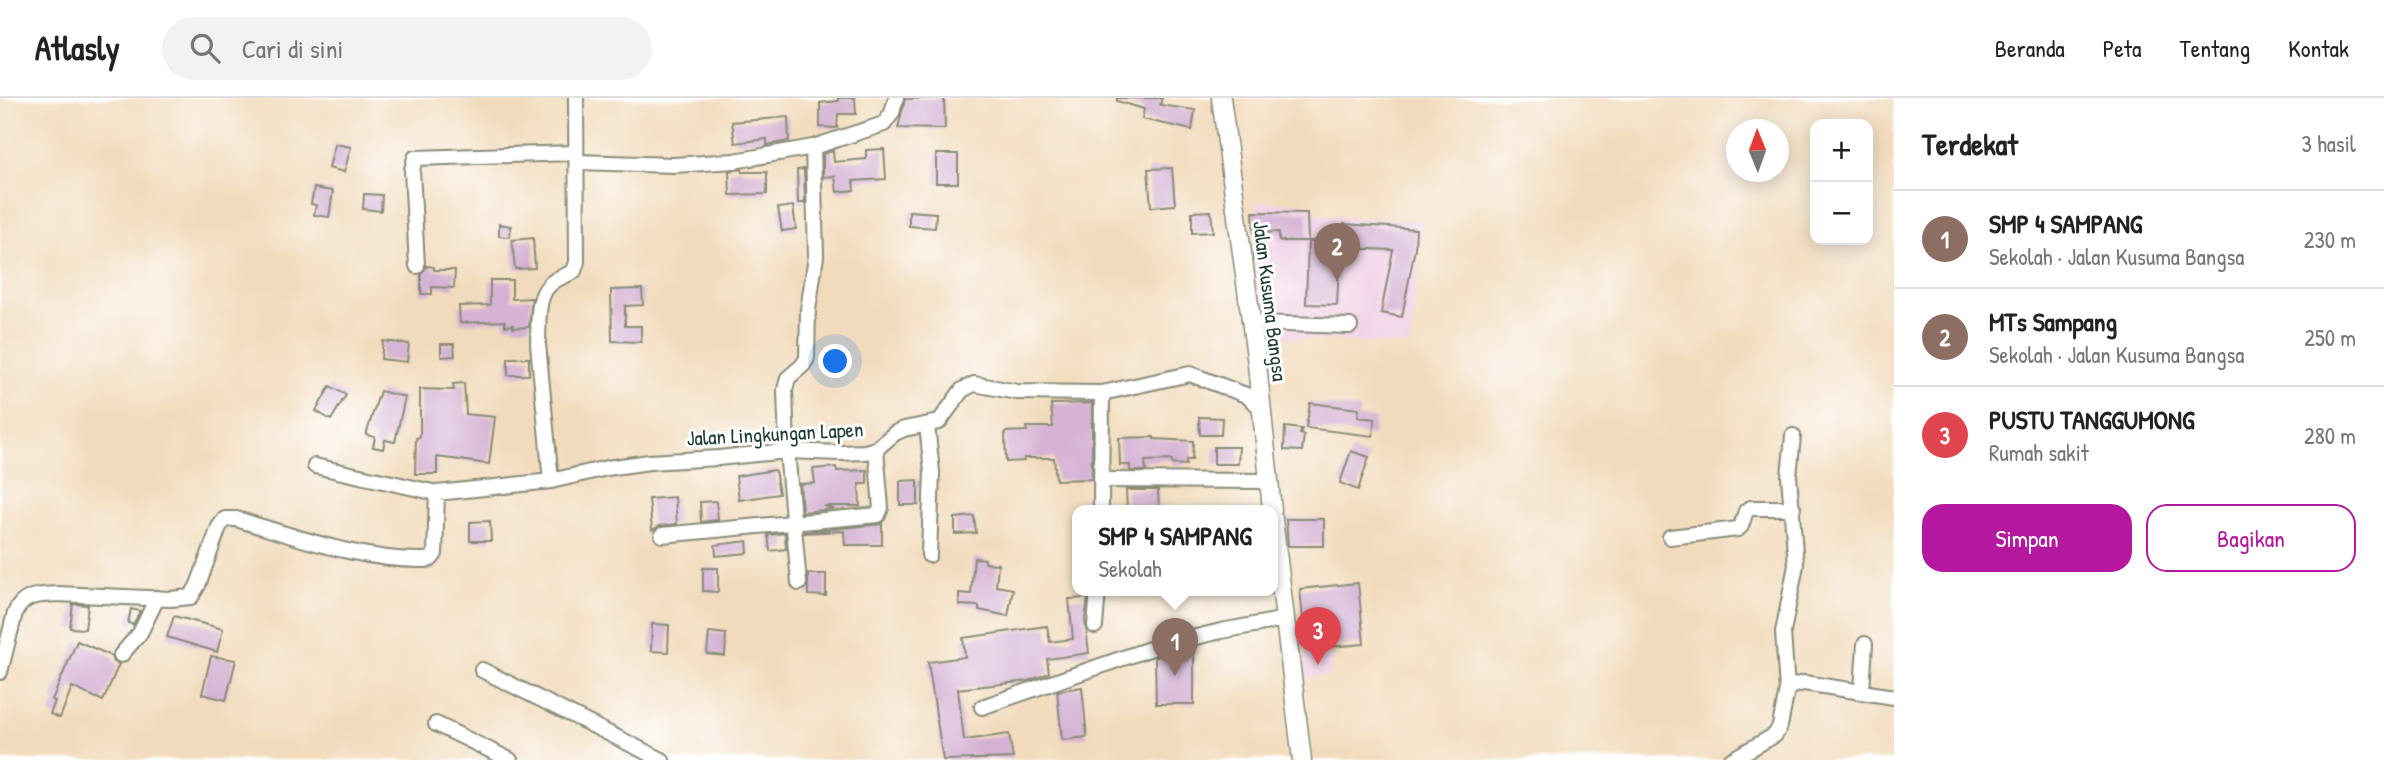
<!DOCTYPE html>
<html lang="id">
<head>
<meta charset="utf-8">
<style>
	:root { --surface:#fff; --page:#f2f2f2; --text:#222; --muted:#767676; --line:#e0e0e0; --accent:#b5179e }
	body { margin:0; font-family:"Patrick Hand",sans-serif; background:var(--page); color:var(--text) }
	.controls { position:absolute; right:21px; top:21px; display:grid; overflow:hidden; border-radius:14px; box-shadow:0 4px 18px #0003 }
	.controls button { width:63px; height:63px; display:grid; place-items:center; padding:0; border:0; border-bottom:2px solid var(--line); background:var(--surface); color:var(--text); font:35px sans-serif }
	.compass { position:absolute; left:1726px; top:21px; width:63px; height:63px; border-radius:50%; background:var(--surface); box-shadow:0 4px 18px #0003; rotate:359deg }
	.you { position:absolute; left:836px; top:264px; width:24px; height:24px; margin:-18px; border:5px solid #fff; border-radius:50%; background:#1a73e8; box-shadow:0 0 0 10px #1a73e833 }
	.badge { display:grid; place-items:center; width:46px; height:46px; border-radius:50%; background:var(--accent); color:#fff; font-size:23px; font-weight:700 }
	.pin { position:absolute; translate:-50% -58px; filter:drop-shadow(0 2px 4px #0008) }
	.pin::after { content:''; position:absolute; top:37px; width:24px; height:21px; background:inherit; clip-path:polygon(0 0,100% 0,50% 100%) }
	.popup { position:absolute; left:1072px; top:407px; width:206px; height:91px; box-sizing:border-box; display:grid; place-content:center; border-radius:14px; background:var(--surface); filter:drop-shadow(0 2px 5px #0005); font-size:23px; white-space:nowrap; color:var(--muted) }
	.popup b { font-size:26px; color:var(--text) }
	.popup::after { content:''; position:absolute; left:50%; top:100%; margin-left:-14px; border:14px solid transparent; border-top-color:var(--surface) }
	.list { margin:0; padding:0; list-style:none }
	h2 { display:flex; justify-content:space-between; align-items:center; height:91px; margin:0; padding:0 28px; font-size:30px }
	h2 small { font-size:23px; font-weight:400; color:var(--muted) }
	.list li { display:grid; grid-template-columns:46px 1fr auto; gap:21px; align-items:center; box-sizing:border-box; height:98px; padding:0 28px; border-top:2px solid var(--line) }
	.list b { display:block; font-size:26px; white-space:nowrap }
	.list p { margin:0; font-size:23px; white-space:nowrap; color:var(--muted) }
	.list em { font-size:23px; font-style:normal; color:var(--muted) }
	.actions { display:flex; gap:14px; padding:21px 28px }
	.actions a { flex:1; padding:16px 0; border:2px solid var(--accent); border-radius:21px; text-align:center; font-size:24px; color:var(--accent) }
	.actions .main { background:var(--accent); color:#fff }
	.icon { flex:none; width:38px; height:38px; fill:none; stroke:currentColor; stroke-width:2; stroke-linecap:round; stroke-linejoin:round }
	.map { position:relative; flex:none; width:1894px; height:662px; overflow:hidden }
	header { display:flex; align-items:center; gap:42px; box-sizing:border-box; height:98px; padding:0 35px; background:var(--surface); border-bottom:2px solid var(--line) }
	header strong { font-size:33px }
	nav { display:flex; gap:38px; margin-inline-start:auto; font-size:24px }
	.search { width:490px; height:63px; background:var(--page); display:flex; align-items:center; gap:18px; box-sizing:border-box; padding:0 24px; border-radius:38px; color:var(--muted); font-size:26px }
	main { display:flex }
	aside { flex:1; background:var(--surface) }
	.map>svg:first-child { display:block }
	.built { fill:#f0d0e5 }
	.building { fill:#d5b2d4 }
	.lines { fill:none; stroke-linecap:round; stroke-linejoin:round }
	.minor-casing { stroke:#888c78; stroke-width:18 }
	.major-casing { stroke:#888c78; stroke-width:21 }
	.minor { stroke:#fff; stroke-width:14 }
	.major { stroke:#fff; stroke-width:18 }
	.labels { text-anchor:middle; stroke-width:6; stroke-linejoin:round; paint-order:stroke }
	.street-label { font-size:21px; fill:#1f3d34; stroke:#fff }
</style>
</head>
<body>
<header>
<strong>Atlasly</strong>
<div class="search"><svg class="icon" aria-label="search" viewBox="0 0 24 24"><circle cx="10" cy="10" r="6"/><path d="M15 15l6 6"/></svg>Cari di sini</div>
<nav><a>Beranda</a><a>Peta</a><a>Tentang</a><a>Kontak</a></nav>
</header>
<main>
<div class="map">
<svg width="1894" height="662" viewBox="0 0 1894 662">
	<rect width="100%" height="100%" fill="#fff"/>
	<filter id="ink" filterUnits="userSpaceOnUse"><feTurbulence type="fractalNoise" baseFrequency=".0143" numOctaves="2"/><feDisplacementMap in="SourceGraphic" scale="14" xChannelSelector="R" yChannelSelector="G"/><feConvolveMatrix kernelMatrix="1 2 1 2 8 2 1 2 1" color-interpolation-filters="sRGB"/></filter>
	<filter id="wash" filterUnits="userSpaceOnUse"><feTurbulence type="fractalNoise" baseFrequency=".00686" numOctaves="4" result="noise"/><feDisplacementMap in="SourceGraphic" scale="28" xChannelSelector="R" yChannelSelector="G"/><feGaussianBlur stdDeviation="1.57" result="paint"/><feColorMatrix in="noise" values="0 0 0 0 0 0 0 0 0 0 0 0 0 0 0 0 0 1.4 0 .05"/><feComposite in="paint" operator="in"/></filter>
	<g filter="url(#wash)">
		<rect width="100%" height="100%" fill="#f2dbbc"/>
		<!-- built -->
		<g class="built">
			<path d="M1257,104L1313,106V116L1348,120L1422,122L1410,248L1271,238L1272,209H1261L1255,158Z"/>
			<path d="M1330,553L1332,577L1306,579L1304,556Z"/>
		</g>
		<g id="blocks">
			<!-- building -->
			<g class="building">
				<path d="M838,0H855L856,16H838L837,30L820,29V5L838,3Z"/>
				<path d="M944,0L945,31L898,30L905,1Z"/>
				<path d="M1117,0H1162L1160,7L1195,12L1192,32L1142,21L1144,11L1117,3Z"/>
				<path d="M788,19L789,43L767,47V41L735,45L732,24Z"/>
				<path d="M335,46L351,49L344,74L329,70Z"/>
				<path d="M884,51L886,81L853,83L854,92L837,94L835,78L823,79V56L833,53L834,64L866,61V52Z"/>
				<rect x="936" y="56" width="22" height="29"/>
				<path d="M1172,70L1175,107L1151,109L1148,71Z"/>
				<path d="M742,71V74H767V96L730,97L729,73Z"/>
				<path d="M804,71L805,105H798L797,72Z"/>
				<path d="M314,90L333,93L329,119L314,117L316,107L311,106Z"/>
				<path d="M364,96L382,97L381,113L363,111Z"/>
				<path d="M793,108L796,131L782,133L778,110Z"/>
				<path d="M909,113L936,115L935,130L909,128Z"/>
				<path d="M1211,113L1213,134L1192,135V114Z"/>
				<path d="M1253,114L1307,115L1308,143H1279V134L1254,135Z"/>
				<path d="M499,126L511,128L510,139L499,138Z"/>
				<path d="M1344,126L1416,131L1415,150L1402,219L1381,215L1393,152L1342,150Z"/>
				<path d="M533,140L535,170L515,171L512,142Z"/>
				<path d="M1308,143L1340,144L1337,207L1306,206Z"/>
				<path d="M427,168L434,169V172H455L454,190L432,189V196H421V176Z"/>
				<path d="M490,182H512V201L532,200L529,229L513,230V227L505,228V223L460,225L459,208L490,207Z"/>
				<path d="M642,191L643,207L625,208V228H641V244L612,243L611,192Z"/>
				<path d="M383,243L409,246L407,264L381,261Z"/>
				<path d="M441,246H454L455,258L441,259Z"/>
				<rect x="508" y="260" width="21" height="17"/>
				<path d="M464,285L466,316L495,319L489,366L437,359V376H415L416,340L420,339V291L454,292L453,286Z"/>
				<path d="M330,288L346,297L331,322L316,313Z"/>
				<path d="M380,293L405,299L395,344L385,342L383,351L373,349L375,339L366,337Z"/>
				<path d="M1092,305V381L1056,382L1054,360H1024V363L1006,364L1005,334L1027,333L1026,329H1053L1051,306Z"/>
				<path d="M1310,305L1359,311L1358,319L1375,321L1373,338L1306,330Z"/>
				<path d="M1199,319L1222,320L1221,337H1200Z"/>
				<path d="M1285,329L1302,331L1300,336L1304,337L1302,353L1284,352Z"/>
				<path d="M1154,339V341L1193,343L1192,362H1186V367L1172,366V362L1145,363L1146,373H1130V367H1120L1119,340Z"/>
				<path d="M1214,349H1239L1238,366H1214Z"/>
				<path d="M1351,353L1369,359L1358,392L1340,385Z"/>
				<path d="M836,369L837,373L867,372V386H859L860,408H824L834,411L802,414L800,386L815,385L813,371Z"/>
				<path d="M775,372L779,396L739,402L736,378Z"/>
				<path d="M918,382V407H900V383Z"/>
				<path d="M1126,392H1158L1159,412H1127Z"/>
				<path d="M675,399L677,426L660,428L652,432L649,401Z"/>
				<path d="M716,403L718,422L701,424L700,404Z"/>
				<path d="M974,418L976,435L955,436V420Z"/>
				<path d="M1286,421H1324V448H1288Z"/>
				<path d="M490,423L491,443H470V424Z"/>
				<path d="M882,426V447H845L844,433L804,435V434Z"/>
				<path d="M785,435L786,451L770,453L768,437Z"/>
				<path d="M747,443L748,455L716,458L715,447Z"/>
				<path d="M974,460L985,461V465L998,466L996,488L1013,491L1008,518L979,512V508L959,507V495L971,496Z"/>
				<path d="M703,470H718V494L703,493Z"/>
				<path d="M808,476H826V498L808,497Z"/>
				<path d="M1358,485L1364,546L1306,551L1300,491Z"/>
				<path d="M1088,500L1085,522L1089,555L1047,561L1049,575L1028,583L958,591L964,642L1009,636L1013,660L943,662L928,564L965,559L963,540L1047,528L1050,544L1073,541L1069,501Z"/>
				<path d="M73,506L88,507L85,531L70,530Z"/>
				<path d="M131,511L140,513L133,527L128,525Z"/>
				<path d="M174,518L223,531L217,554L167,539Z"/>
				<path d="M652,526L669,527L668,554L651,553Z"/>
				<path d="M709,534L726,536L725,558L707,556Z"/>
				<path d="M77,543L112,558L114,564L119,566L103,603L72,589L60,620L50,616L55,603L52,602Z"/>
				<path d="M1194,550V606H1156L1155,559Z"/>
				<path d="M211,558L236,562L226,602L202,596Z"/>
				<path d="M1082,589L1087,639L1062,642L1057,593Z"/>
			</g>
		</g>
	</g>
	<g filter="url(#ink)">
		<use href="#blocks" fill-opacity="0" stroke="#888c78" stroke-width="2"/>
		<g class="lines">
			<defs>
				<g id="minor">
					<path d="M576,0L577,164L574,173C568,177 560,179 554,183C535,195 539,226 538,246L551,383L607,370L649,364L718,360L787,353L840,355L865,354L876,351L895,335L904,331L939,324L962,292L974,286L1017,294L1102,295L1190,276L1246,297L1260,309"/>
					<path d="M577,64L674,67L734,63L813,49L884,26L892,15L896,0"/>
					<path d="M417,168L412,72L415,60L576,55"/>
					<path d="M1252,225L1350,228"/>
					<path d="M927,327L932,374L929,457"/>
					<path d="M315,368L437,395"/>
					<path d="M1101,382L1268,383"/>
					<path d="M1101,412L1102,295"/>
					<path d="M662,437L878,417L881,410L876,351"/>
					<path d="M1670,439L1738,431L1741,428L1746,413L1751,410H1793"/>
					<path d="M799,485L787,353L785,292L788,280L803,267L807,260L808,212L816,158L813,49"/>
					<path d="M1095,528L1098,492"/>
					<path d="M121,557L140,535L157,500"/>
					<path d="M482,572L662,662"/>
					<path d="M0,574L15,515C23,496 40,497 58,496L170,501L191,499L198,487L219,429L225,421H236C297,439 361,463 425,462L431,461L435,456L437,395L551,383"/>
					<path d="M1787,592L1783,534L1796,467L1789,378L1793,338"/>
					<path d="M1862,593L1865,546"/>
					<path d="M982,609L1155,549L1221,533L1286,521"/>
					<path d="M436,626L510,662"/>
					<path d="M1731,662L1775,637L1780,628L1787,592L1795,587L1804,585L1894,599"/>
				</g>
				<g id="major">
					<path d="M1221,0L1257,266L1272,412"/>
					<path d="M1273,421L1302,662"/>
				</g>
			</defs>
			<!-- minor casing -->
			<use href="#minor" class="minor-casing"/>
			<!-- major casing -->
			<use href="#major" class="major-casing"/>
			<!-- minor -->
			<use href="#minor" class="minor"/>
			<!-- major -->
			<use href="#major" class="major"/>
		</g>
	</g>
	<g class="labels">
		<!-- street labels -->
		<g class="street-label">
			<text transform="translate(1270 203) rotate(83)" y="7">Jalan Kusuma Bangsa</text>
			<text transform="translate(775 336) rotate(-3)" y="7">Jalan Lingkungan Lapen</text>
		</g>
	</g>
</svg>
<div class="controls">
<button>+</button>
<button>−</button>
</div>
<svg class="compass" viewBox="-18 -18 36 36"><path d="M0-13l5 13h-10z" fill="#e53935"/><path d="M0 13l5-13h-10z" fill="#767676"/></svg>
<div class="you"></div>
<div class="pin badge" style="left:1175px;top:578px;background:#8d6e63">1</div>
<div class="popup"><b>SMP 4 SAMPANG</b>Sekolah</div>
<div class="pin badge" style="left:1337px;top:183px;background:#8d6e63">2</div>
<div class="pin badge" style="left:1318px;top:567px;background:#e0444e">3</div>
</div>
<aside>
<h2>Terdekat<small>3 hasil</small></h2>
<ul class="list">
<li><span class="badge" style="background:#8d6e63">1</span><div><b>SMP 4 SAMPANG</b><p>Sekolah · Jalan Kusuma Bangsa</p></div><em>230 m</em></li>
<li><span class="badge" style="background:#8d6e63">2</span><div><b>MTs Sampang</b><p>Sekolah · Jalan Kusuma Bangsa</p></div><em>250 m</em></li>
<li><span class="badge" style="background:#e0444e">3</span><div><b>PUSTU TANGGUMONG</b><p>Rumah sakit</p></div><em>280 m</em></li>
</ul>
<div class="actions"><a class="main">Simpan</a><a>Bagikan</a></div>
</aside>
</main>
</body>
</html>
